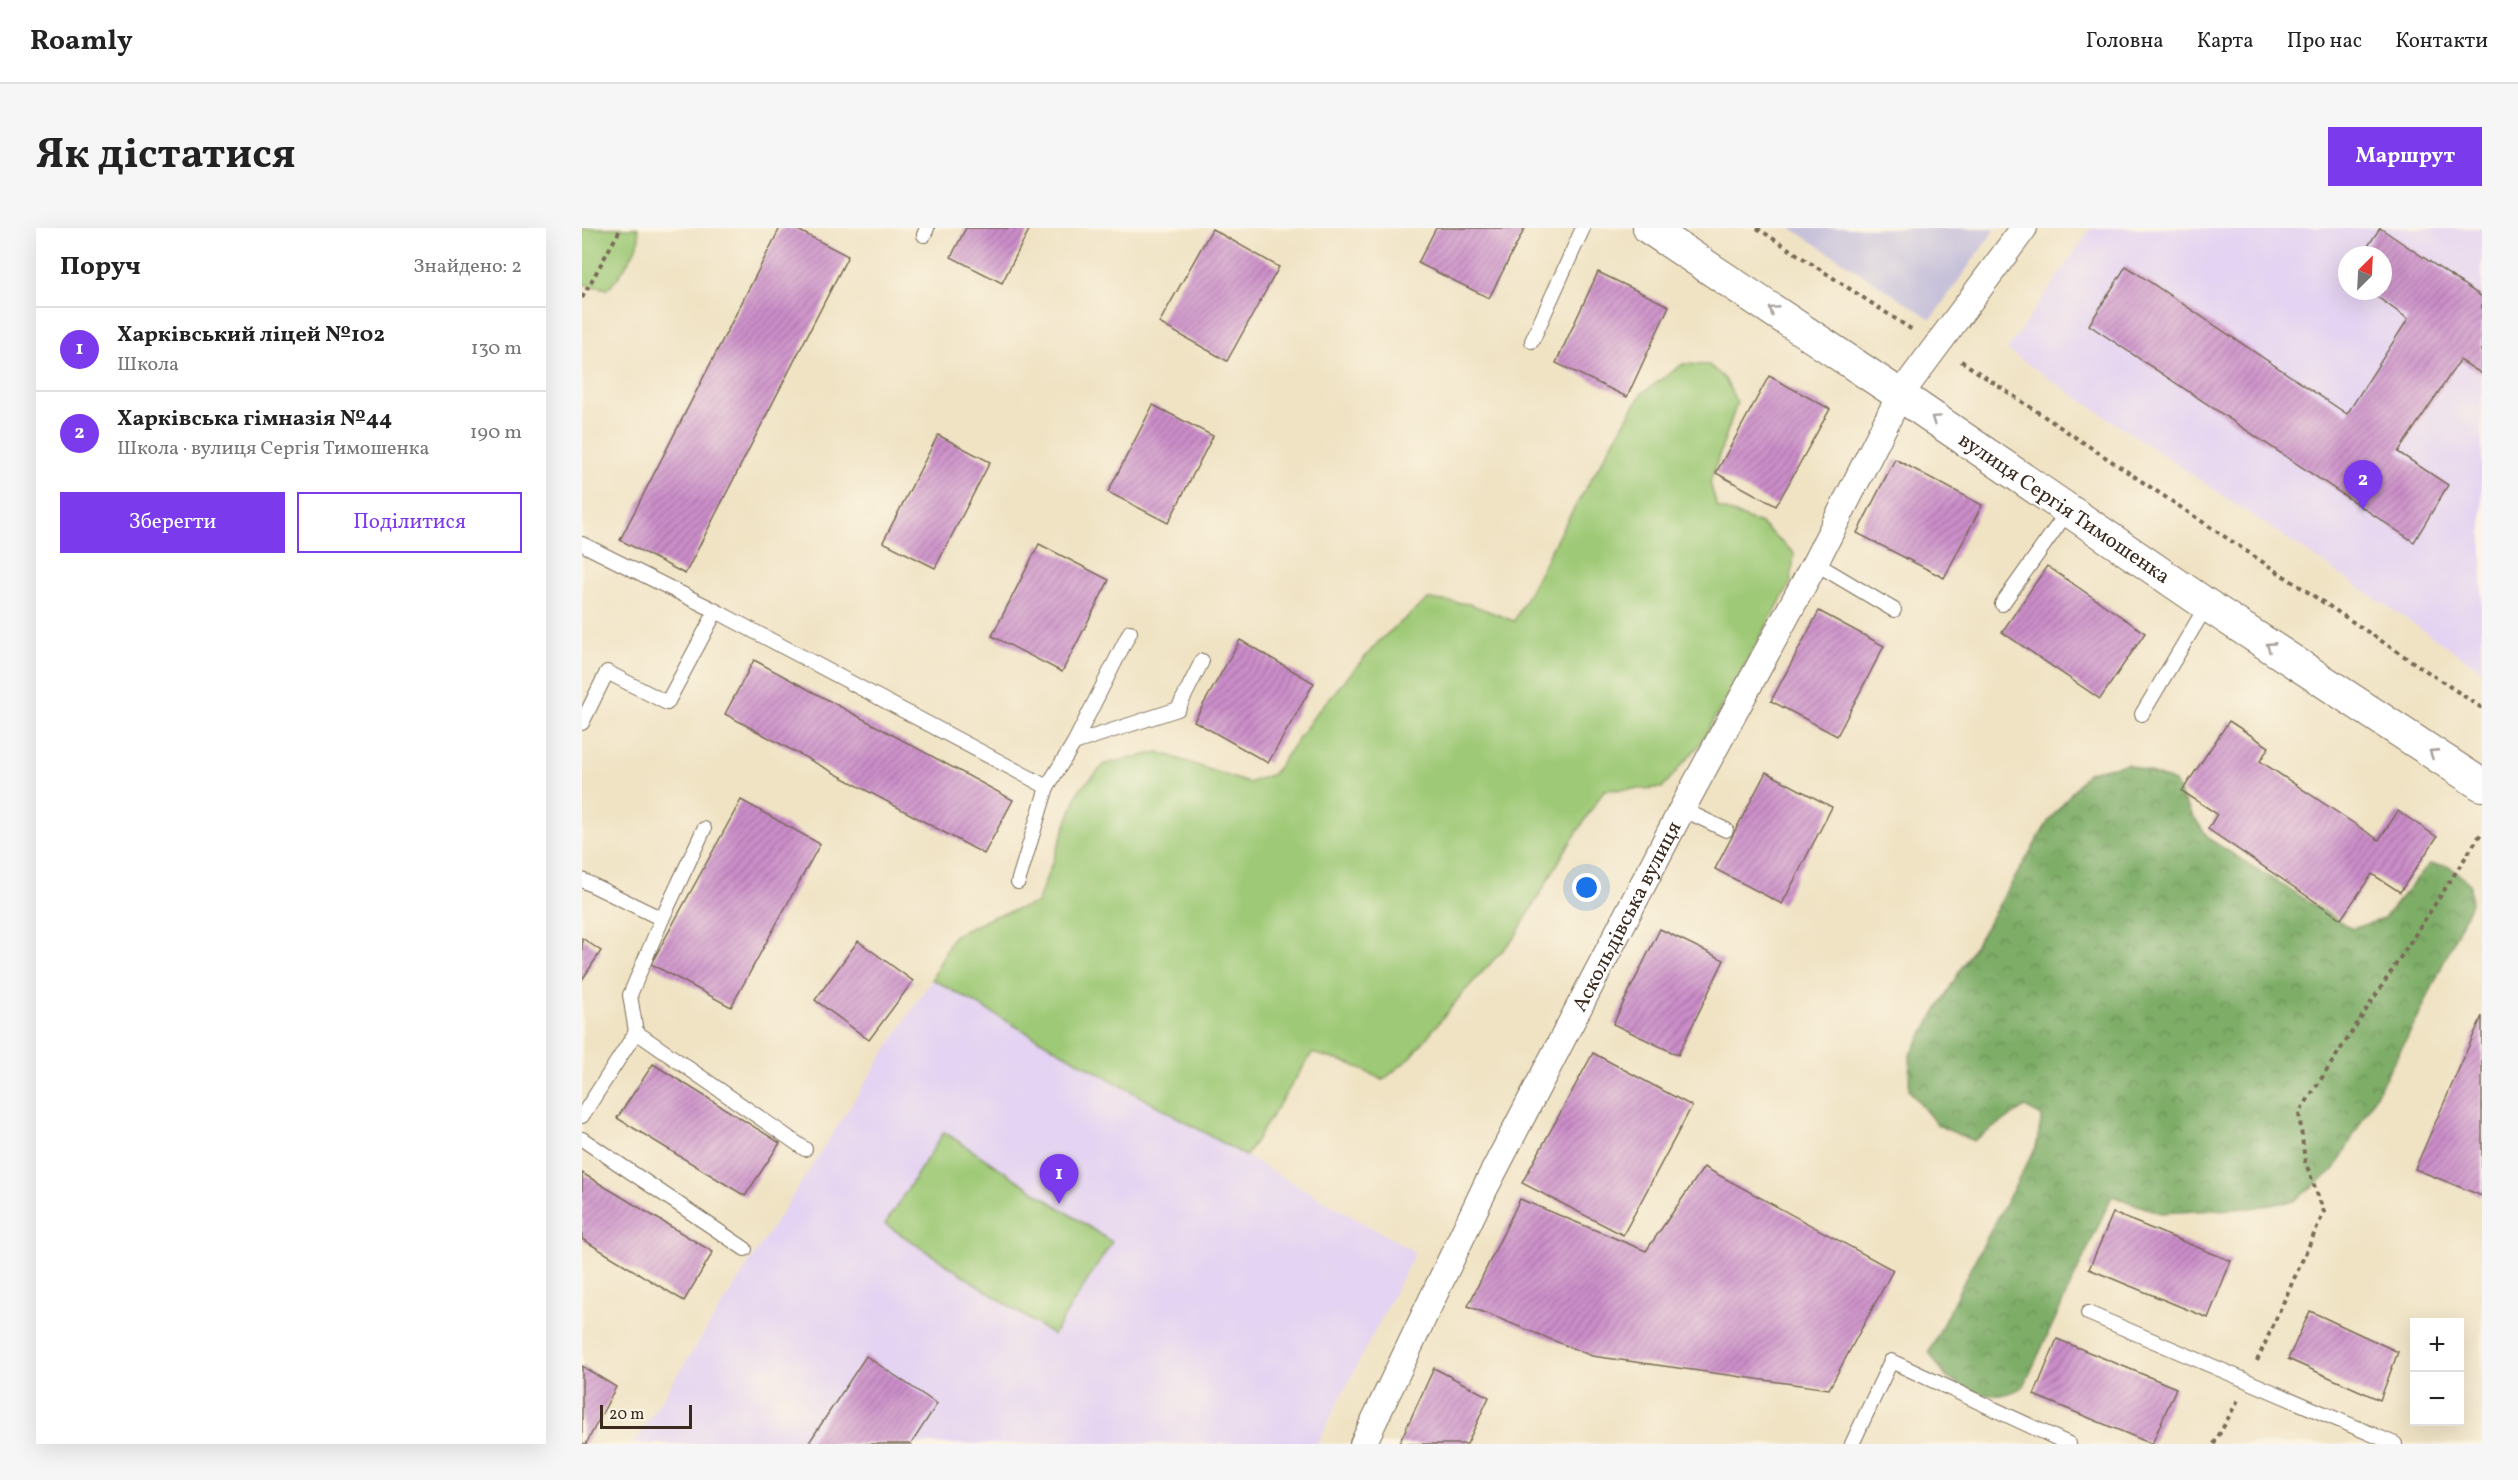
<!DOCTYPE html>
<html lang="uk">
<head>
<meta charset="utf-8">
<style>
	:root { --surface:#fff; --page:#f6f6f6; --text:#222; --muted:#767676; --line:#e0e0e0; --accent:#7c3aed }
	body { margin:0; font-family:Vollkorn,serif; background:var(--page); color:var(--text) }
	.controls { position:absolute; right:18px; bottom:18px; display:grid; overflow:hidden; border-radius:0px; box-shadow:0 6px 24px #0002 }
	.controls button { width:54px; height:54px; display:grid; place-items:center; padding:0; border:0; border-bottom:2px solid var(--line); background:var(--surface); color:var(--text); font:30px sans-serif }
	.compass { position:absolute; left:1756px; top:18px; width:54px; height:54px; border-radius:50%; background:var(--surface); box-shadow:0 6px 24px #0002; rotate:24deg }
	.scale { position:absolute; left:18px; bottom:15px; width:92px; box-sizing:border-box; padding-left:6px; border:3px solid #3b2a1e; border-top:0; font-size:16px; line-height:21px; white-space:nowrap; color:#3b2a1e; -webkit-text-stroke:4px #fcf5e5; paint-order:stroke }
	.you { position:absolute; left:1005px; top:660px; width:21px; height:21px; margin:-15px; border:4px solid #fff; border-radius:50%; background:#1a73e8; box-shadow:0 0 0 9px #1a73e833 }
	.badge { display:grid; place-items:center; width:39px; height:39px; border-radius:50%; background:var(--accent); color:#fff; font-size:20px; font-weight:700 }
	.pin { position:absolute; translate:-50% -50px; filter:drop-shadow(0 2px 3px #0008) }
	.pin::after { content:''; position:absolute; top:32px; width:21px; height:18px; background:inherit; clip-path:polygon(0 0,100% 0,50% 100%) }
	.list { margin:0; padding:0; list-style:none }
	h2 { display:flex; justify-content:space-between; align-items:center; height:78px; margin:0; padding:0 24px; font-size:26px }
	h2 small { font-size:20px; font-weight:400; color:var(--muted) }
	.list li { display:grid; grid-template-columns:39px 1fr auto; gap:18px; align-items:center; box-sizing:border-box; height:84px; padding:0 24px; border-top:2px solid var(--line) }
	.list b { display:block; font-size:22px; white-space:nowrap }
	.list p { margin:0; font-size:20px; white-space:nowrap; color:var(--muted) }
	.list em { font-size:20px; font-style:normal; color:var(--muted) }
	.actions { display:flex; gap:12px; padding:18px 24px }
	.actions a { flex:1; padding:14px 0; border:2px solid var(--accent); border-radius:0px; text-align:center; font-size:21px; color:var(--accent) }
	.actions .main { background:var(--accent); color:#fff }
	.map { position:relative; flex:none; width:1900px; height:1216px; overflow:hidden; border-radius:0px }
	header { display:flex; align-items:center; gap:36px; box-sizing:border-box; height:84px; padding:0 30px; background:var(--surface); border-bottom:2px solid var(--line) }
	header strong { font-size:28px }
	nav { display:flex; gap:33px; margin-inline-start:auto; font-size:21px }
	.intro { display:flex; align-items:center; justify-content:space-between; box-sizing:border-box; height:144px; padding:0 36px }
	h1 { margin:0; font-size:42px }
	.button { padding:15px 27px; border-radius:0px; background:var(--accent); color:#fff; font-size:21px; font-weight:700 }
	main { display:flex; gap:36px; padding:0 36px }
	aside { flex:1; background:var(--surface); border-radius:0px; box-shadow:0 6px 24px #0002 }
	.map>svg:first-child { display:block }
	.built { fill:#e4d3f2; fill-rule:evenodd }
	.industrial { fill:#c6c0da }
	.grass { fill:#9ec976; stroke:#6c7a4a; stroke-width:1.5 }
	.forest { fill:url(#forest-crowns); stroke:#5c6c42; stroke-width:1.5 }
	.building { fill:url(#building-hatch) }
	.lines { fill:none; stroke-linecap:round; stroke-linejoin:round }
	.service-casing { stroke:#7a6b58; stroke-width:16 }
	.minor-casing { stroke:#7a6b58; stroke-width:28 }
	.tertiary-casing { stroke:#7a6b58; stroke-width:34 }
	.path { stroke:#7a6b58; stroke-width:4; stroke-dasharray:4.5 4.5; stroke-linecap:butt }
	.service { stroke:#fff; stroke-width:14 }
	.minor { stroke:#fff; stroke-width:26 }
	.tertiary { stroke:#fff; stroke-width:32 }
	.oneway { stroke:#a79f9a }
	.labels { text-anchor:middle; stroke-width:5; stroke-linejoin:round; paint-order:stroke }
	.street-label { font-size:21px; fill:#3b2a1e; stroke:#fcf5e5 }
</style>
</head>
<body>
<header>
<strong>Roamly</strong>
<nav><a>Головна</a><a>Карта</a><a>Про нас</a><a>Контакти</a></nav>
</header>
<div class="intro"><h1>Як дістатися</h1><a class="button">Маршрут</a></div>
<main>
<aside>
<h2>Поруч<small>Знайдено: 2</small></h2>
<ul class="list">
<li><span class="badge">1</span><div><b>Харківський ліцей №102</b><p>Школа</p></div><em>130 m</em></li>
<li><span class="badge">2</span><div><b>Харківська гімназія №44</b><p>Школа · вулиця Сергія Тимошенка</p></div><em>190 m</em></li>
</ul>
<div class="actions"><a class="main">Зберегти</a><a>Поділитися</a></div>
</aside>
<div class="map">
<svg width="1900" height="1216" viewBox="0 0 1900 1216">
	<defs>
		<pattern id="forest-crowns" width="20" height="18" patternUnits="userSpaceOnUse" patternTransform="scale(1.5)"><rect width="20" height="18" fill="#7ead67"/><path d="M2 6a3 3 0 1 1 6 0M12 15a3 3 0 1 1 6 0" fill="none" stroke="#688d54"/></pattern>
		<pattern id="building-hatch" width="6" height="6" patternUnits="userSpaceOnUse" patternTransform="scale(1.5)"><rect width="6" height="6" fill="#cb8dc9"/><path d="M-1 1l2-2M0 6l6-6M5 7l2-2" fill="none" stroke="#a673a3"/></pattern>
	</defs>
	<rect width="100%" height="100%" fill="#fcf5e5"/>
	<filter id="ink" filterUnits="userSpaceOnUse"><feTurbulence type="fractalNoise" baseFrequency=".0167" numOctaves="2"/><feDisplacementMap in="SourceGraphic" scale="12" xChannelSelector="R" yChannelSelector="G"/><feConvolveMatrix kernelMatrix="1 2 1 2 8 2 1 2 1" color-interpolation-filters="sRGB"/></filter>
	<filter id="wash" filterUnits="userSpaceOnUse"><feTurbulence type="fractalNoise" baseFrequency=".008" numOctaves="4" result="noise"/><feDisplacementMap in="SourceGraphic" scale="24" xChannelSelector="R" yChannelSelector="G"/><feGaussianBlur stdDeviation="1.35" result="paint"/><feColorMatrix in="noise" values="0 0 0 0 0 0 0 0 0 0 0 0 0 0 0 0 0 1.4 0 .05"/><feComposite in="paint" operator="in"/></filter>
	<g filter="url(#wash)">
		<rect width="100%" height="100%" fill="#f0e3c4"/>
		<!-- built -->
		<g class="built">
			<path d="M1509,0H1900V442L1425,122ZM1765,27H1801V63H1765Z"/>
			<path d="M350,751L833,1024L735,1216H51Z"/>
		</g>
		<!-- industrial -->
		<path class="industrial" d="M1209,0H1414L1349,91Z"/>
		<!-- grass -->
		<g class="grass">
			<path d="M0,0H56C56,4 57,7 57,10C57,20 33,56 25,61L0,56Z"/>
			<path d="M1101,136L1127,137L1143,151L1155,175L1128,254L1135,279L1179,296L1212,325L1209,354L1118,516L1080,560L1022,562L981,626L933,709L880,766L829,829L801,852L769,836L730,825L664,928L350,751L371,708L413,688L455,675L497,562L523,536L577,524L666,555L691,546L736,483L798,412L846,371L888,376L932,393L979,303L1059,166Z"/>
			<path d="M362,904L530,1014L471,1107L303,996Z"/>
		</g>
		<!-- forest -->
		<path class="forest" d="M1545,536L1593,554L1603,576L1627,611L1770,701L1801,691L1847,636L1867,638L1888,656L1889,675L1836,790L1753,941L1712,973L1669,980L1578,985L1530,968L1442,1158C1417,1175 1391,1167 1367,1151C1359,1145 1353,1132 1347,1124L1388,1041L1454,919L1460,888L1443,879L1391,913L1355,897L1327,862L1328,827L1466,594L1506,544Z"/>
		<g id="blocks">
			<!-- building -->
			<g class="building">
				<path d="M198,0H212L266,28L103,346L38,312Z"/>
				<path d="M384,0H448L420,55L369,29Z"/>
				<path d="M854,0H943L907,70L836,35Z"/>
				<path d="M1798,0L1900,69V146L1878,132L1816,224L1866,257L1832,314L1507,97L1544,38L1765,186L1826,91L1787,63H1801V27H1780Z"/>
				<path d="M630,1L697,39L645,133L577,95Z"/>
				<path d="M1016,44L1087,78L1045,169L974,135Z"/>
				<path d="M1187,148L1248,181L1194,278L1134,245Z"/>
				<path d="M571,177L631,208L586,295L526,264Z"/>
				<path d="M356,207L408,234L353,340L301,314Z"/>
				<path d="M1313,231L1400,277L1362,350L1275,305Z"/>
				<path d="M457,316L527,352L480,444L410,408Z"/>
				<path d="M1465,338L1563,405L1518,471L1420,404Z"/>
				<path d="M1237,383L1302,418L1255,508L1189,473Z"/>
				<path d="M658,412L732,455L686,535L612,493Z"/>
				<path d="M172,432L431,572L402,626L143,486Z"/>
				<path d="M1647,493L1687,519L1678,533L1797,612L1816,583L1855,609L1818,664L1790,646L1759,691L1626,601L1635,586L1600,563Z"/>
				<path d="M1184,544L1250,579L1200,676L1133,641Z"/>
				<path d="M159,572L238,616L149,779L69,736Z"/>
				<path d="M1078,701L1142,732L1096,827L1031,796Z"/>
				<path d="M0,710L19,723L0,752Z"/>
				<path d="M276,713L331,753L287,812L233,772Z"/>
				<path d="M1900,788V968L1833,941Z"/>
				<path d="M1011,825L1110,878L1041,1007L940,955Z"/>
				<path d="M71,836L198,915L163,968L35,890Z"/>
				<path d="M1122,939L1311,1042L1247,1161L1010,1128L886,1078L938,971L1064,1023Z"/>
				<path d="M0,945L131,1024L102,1073L0,1011Z"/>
				<path d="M1531,985L1649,1033L1626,1090L1507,1041Z"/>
				<path d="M1728,1083L1816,1124L1798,1172L1706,1131Z"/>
				<path d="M1475,1111L1594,1160L1570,1216L1452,1167Z"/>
				<path d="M284,1128L355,1176L329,1216H226Z"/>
				<path d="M0,1138L34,1159L4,1216L0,1215Z"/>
				<path d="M852,1140L907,1169L885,1216H817Z"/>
			</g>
		</g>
	</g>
	<g filter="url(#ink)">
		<use href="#blocks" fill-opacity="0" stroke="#7a6b58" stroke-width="1.5"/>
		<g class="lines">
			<defs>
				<g id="service">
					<path d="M342,7L345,0"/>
					<path d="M950,113L1001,0"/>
					<path d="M0,316L134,383L465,559L492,515L548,404"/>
					<path d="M1233,335L1312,382"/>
					<path d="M1420,376L1486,283"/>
					<path d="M1560,486L1625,377"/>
					<path d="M0,495L25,444L85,475L134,383"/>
					<path d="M492,515L596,481L620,433"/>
					<path d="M1100,581L1144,602"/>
					<path d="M0,652L80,691L122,601"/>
					<path d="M436,654L465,559"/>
					<path d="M80,691L48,767L54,804L223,921"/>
					<path d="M0,888L54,804"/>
					<path d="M0,911L163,1021"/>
					<path d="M1506,1085L1813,1216"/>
					<path d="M1270,1216L1309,1133L1487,1216"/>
				</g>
				<g id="minor">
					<path id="s1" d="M781,1216L903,960L1100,581L1233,335L1318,167L1442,0"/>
				</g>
				<g id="tertiary">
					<path id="s2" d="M1067,0L1318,167L1625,377L1900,557"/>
				</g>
			</defs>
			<!-- service casing -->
			<use href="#service" class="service-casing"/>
			<!-- minor casing -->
			<use href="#minor" class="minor-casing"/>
			<!-- tertiary casing -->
			<use href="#tertiary" class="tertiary-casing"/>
			<!-- path -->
			<g class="path">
				<path d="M1175,0L1332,103"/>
				<path d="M0,70L39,0"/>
				<path d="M1379,133L1900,480"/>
				<path d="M1675,1133L1742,984L1723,933L1717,885L1900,604"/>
				<path d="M1632,1216L1656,1172"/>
			</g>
			<!-- service -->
			<use href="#service" class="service"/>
			<!-- minor -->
			<use href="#minor" class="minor"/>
			<!-- tertiary -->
			<use href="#tertiary" class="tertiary"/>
		</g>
		<!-- one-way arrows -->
		<defs><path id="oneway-chevron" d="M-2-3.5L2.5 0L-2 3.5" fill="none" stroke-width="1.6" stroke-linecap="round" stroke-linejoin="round" transform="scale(1.5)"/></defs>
		<g class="oneway">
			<use href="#oneway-chevron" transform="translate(1191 82) rotate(-146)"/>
			<use href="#oneway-chevron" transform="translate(1353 191) rotate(-145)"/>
			<use href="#oneway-chevron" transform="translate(1688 418) rotate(-147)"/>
			<use href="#oneway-chevron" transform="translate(1851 525) rotate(-147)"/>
		</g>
	</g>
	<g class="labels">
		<!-- street labels -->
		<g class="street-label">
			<text dy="7" stroke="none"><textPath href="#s2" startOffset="501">вулиця Сергія Тимошенка</textPath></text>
			<text dy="7" stroke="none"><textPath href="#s1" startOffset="590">Аскольдівська вулиця</textPath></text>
		</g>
	</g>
</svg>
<div class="controls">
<button>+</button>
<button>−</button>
</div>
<svg class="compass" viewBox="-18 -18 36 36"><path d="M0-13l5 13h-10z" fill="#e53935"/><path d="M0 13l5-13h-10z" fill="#767676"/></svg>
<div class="scale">20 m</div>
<div class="you"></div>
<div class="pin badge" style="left:477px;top:976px">1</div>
<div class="pin badge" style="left:1781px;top:282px">2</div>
</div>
</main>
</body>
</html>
